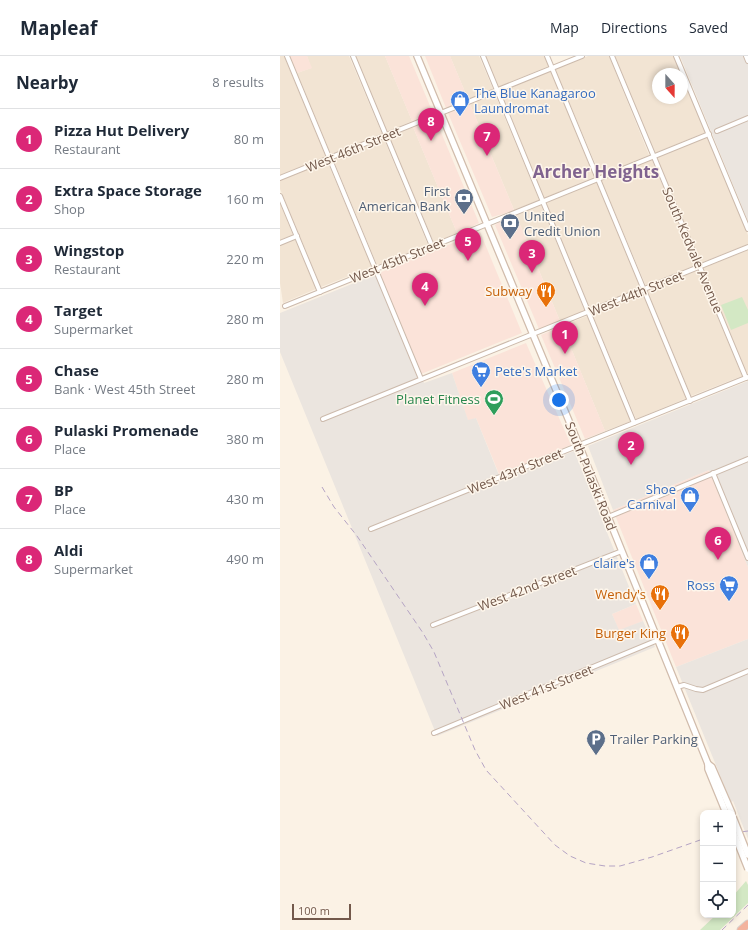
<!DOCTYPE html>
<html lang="en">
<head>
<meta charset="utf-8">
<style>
	:root { --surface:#fff; --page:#f2f2f3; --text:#1f2937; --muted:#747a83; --line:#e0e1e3; --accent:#db2777 }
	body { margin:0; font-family:"Open Sans",sans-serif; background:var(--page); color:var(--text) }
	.controls { position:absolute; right:12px; bottom:12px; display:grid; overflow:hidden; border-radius:8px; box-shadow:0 2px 6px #0003 }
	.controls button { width:36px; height:36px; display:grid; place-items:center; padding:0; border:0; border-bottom:1px solid var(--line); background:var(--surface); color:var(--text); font:20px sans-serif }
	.compass { position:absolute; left:372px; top:12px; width:36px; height:36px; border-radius:50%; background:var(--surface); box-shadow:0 2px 6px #0003; rotate:159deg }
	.scale { position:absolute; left:12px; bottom:10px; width:59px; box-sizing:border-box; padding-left:4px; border:2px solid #73594b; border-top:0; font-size:11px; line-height:14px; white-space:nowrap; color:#73594b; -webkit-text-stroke:3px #fef6eb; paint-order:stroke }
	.you { position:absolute; left:279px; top:344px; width:14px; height:14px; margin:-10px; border:3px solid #fff; border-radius:50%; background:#1a73e8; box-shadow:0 0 0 6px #1a73e833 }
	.badge { display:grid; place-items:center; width:26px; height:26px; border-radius:50%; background:var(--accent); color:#fff; font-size:13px; font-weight:700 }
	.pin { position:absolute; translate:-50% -33px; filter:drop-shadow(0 1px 2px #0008) }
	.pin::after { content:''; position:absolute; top:21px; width:14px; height:12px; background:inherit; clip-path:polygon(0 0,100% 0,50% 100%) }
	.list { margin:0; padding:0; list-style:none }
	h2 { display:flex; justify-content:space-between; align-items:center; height:52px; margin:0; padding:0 16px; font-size:17px }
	h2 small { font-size:13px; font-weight:400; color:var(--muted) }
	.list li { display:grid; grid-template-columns:26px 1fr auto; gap:12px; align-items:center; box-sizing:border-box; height:60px; padding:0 16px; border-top:1px solid var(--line) }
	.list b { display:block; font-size:15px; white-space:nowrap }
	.list p { margin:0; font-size:13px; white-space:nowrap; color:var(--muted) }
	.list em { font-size:13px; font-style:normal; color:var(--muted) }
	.icon { flex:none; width:22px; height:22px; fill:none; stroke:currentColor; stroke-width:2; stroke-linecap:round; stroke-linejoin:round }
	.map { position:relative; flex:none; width:468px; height:874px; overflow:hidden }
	header { display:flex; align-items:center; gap:24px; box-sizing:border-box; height:56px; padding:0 20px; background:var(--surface); border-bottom:1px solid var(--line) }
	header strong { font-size:19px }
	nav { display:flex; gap:22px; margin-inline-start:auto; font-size:14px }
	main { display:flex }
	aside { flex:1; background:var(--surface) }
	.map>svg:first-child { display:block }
	.residential { fill:#f2e4d3 }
	.commercial { fill:#fbe3d9 }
	.industrial { fill:#ebe5df }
	.green { fill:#d3e8c4 }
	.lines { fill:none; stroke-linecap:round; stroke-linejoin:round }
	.street-casing { stroke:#ccbaac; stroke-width:6 }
	.secondary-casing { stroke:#d1bcac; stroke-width:8 }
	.highway-casing { stroke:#d8d1cd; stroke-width:9 }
	.street { stroke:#fff; stroke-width:4 }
	.secondary { stroke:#fff; stroke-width:5.5 }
	.highway { stroke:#f3b39e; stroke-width:7 }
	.rail { stroke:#b5a4c4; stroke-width:1; stroke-dasharray:6 4; stroke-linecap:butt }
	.secondary-bridge-casing { stroke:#d1bcac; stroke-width:8; stroke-linecap:butt }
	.secondary-bridge { stroke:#fff; stroke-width:5.5 }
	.labels { text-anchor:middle; stroke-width:3; stroke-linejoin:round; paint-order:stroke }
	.shop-label { font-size:13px; fill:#366cbe; stroke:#fef6eb; text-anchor:end }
	.street-label { font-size:13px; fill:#73594b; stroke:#fef6eb }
	.service-label { font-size:13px; fill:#4e5e75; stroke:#fef6eb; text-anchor:start }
	.food-label { font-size:13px; fill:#c56008; stroke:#fef6eb; text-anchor:end }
	.leisure-label { font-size:13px; fill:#27864d; stroke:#fef6eb; text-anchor:end }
	.district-label { font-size:17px; font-weight:bold; fill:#80638f; stroke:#fef6eb }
</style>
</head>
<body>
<header>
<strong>Mapleaf</strong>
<nav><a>Map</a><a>Directions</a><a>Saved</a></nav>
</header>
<main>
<aside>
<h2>Nearby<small>8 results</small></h2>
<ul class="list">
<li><span class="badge">1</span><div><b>Pizza Hut Delivery</b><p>Restaurant</p></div><em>80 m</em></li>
<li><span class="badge">2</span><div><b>Extra Space Storage</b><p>Shop</p></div><em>160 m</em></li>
<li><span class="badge">3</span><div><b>Wingstop</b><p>Restaurant</p></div><em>220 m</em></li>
<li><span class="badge">4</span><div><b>Target</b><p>Supermarket</p></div><em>280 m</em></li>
<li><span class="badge">5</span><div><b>Chase</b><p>Bank · West 45th Street</p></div><em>280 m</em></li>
<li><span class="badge">6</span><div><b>Pulaski Promenade</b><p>Place</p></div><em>380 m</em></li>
<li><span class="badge">7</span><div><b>BP</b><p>Place</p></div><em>430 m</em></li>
<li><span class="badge">8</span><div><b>Aldi</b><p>Supermarket</p></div><em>490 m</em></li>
</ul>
</aside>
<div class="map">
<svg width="468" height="874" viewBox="0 0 468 874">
	<rect width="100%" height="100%" fill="#fbf2e5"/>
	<!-- residential -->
	<g class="residential">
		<path d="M0,0H4L46,101L0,119Z"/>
		<path d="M27,0H69L102,78L51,99L17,17L31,12Z"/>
		<path d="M75,0H105L132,65L107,76Z"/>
		<path d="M170,0H199L213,33L188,43Z"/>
		<path d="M205,0H264L269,10L218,31Z"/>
		<path d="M308,0H329L369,99L320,119L275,13Z"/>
		<path d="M335,0H394L402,18H378V42H402V19L426,76L375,97Z"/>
		<path d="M271,15L314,121L264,142L220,36Z"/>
		<path d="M215,38L259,144L234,154L190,48Z"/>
		<path d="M133,71L177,177L154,187L109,81Z"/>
		<path d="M427,81L468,179V188L421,207L377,102Z"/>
		<path d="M104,83L148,189L97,209L53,103Z"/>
		<path d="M372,104L416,209L366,230L321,124Z"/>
		<path d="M47,105L92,211L41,231L0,133V124Z"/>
		<path d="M317,126L361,232L310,253L266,147Z"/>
		<path d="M0,147L13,179L0,184Z"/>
		<path d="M261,149L305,255L280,265L236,159Z"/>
		<path d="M15,183L36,233L3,247L0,227V189Z"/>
		<path d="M468,194V317L467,318L423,212Z"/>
		<path d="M418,214L462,320L411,340L367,235Z"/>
		<path d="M363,237L407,342L356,363L312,258Z"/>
		<path d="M307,260L351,365L325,375L282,270Z"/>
	</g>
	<!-- commercial -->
	<g class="commercial">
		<path d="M9,0H27L32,12L17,17Z"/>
		<path d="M105,0H129L153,57L132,65Z"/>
		<path d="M145,0H170L188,43L166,52Z"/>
		<path d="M190,48L234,154L223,158L212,161L168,57Z"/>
		<path d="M155,62L199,167L191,171L177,177L133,71Z"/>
		<path d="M236,159L280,265L259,273L215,169L223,164Z"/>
		<path d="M200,176L242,277L141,318L99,217Z"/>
		<path d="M282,270L325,375L305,383L261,279Z"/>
		<path d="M246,287L291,389L219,418L196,362L188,365L172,317Z"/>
		<path d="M429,414L468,511V583L396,611L333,454Z"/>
		<path d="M356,548L363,565L339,575L332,558Z"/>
	</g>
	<!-- industrial -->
	<g class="industrial">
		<path d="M400,0H468V165Z"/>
		<path d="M99,217L144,327L172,317L188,364L196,362L221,424L294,395L356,548L332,558L339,574L363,565L375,591L157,680L0,296V257Z"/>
		<path d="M468,325V511L429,414L333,454L308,390Z"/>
		<path d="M468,583V783L453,745L451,746L396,611Z"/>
	</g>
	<!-- green -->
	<g class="green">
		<path d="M462,241L468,254V267L451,274L441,249Z"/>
		<path d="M466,825L468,829V847L440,874H420L436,859H453V840Z"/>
	</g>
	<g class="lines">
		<defs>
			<g id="street">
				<path d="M7,0L141,323"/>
				<path d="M73,0L152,190"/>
				<path d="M203,0L354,367"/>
				<path d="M267,0L410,345"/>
				<path d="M332,0L466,322"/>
				<path d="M396,0L468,173"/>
				<path d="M466,0L468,5"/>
				<path d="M437,75L468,62"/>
				<path d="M0,122L302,0"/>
				<path d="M0,140L40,236"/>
				<path d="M0,187L17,180"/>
				<path d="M5,250L429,78"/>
				<path d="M43,363L468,191"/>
				<path d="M433,417L468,502"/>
				<path d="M328,461L468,403"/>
				<path d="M91,473L468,321"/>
				<path d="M153,569L342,495"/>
				<path d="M397,631L404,629L416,633L423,634L468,615"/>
				<path d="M154,677L378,584"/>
			</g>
			<g id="secondary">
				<path d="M137,0L299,389L428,708V713L446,757"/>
				<path d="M428,708L432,711L452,757"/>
			</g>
			<path id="highway" d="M461,874L468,868"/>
		</defs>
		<!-- street casing -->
		<use href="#street" class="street-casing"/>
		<!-- secondary casing -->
		<use href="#secondary" class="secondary-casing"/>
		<!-- highway casing -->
		<use href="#highway" class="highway-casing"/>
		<!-- street -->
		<use href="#street" class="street"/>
		<!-- secondary -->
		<use href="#secondary" class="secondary"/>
		<!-- highway -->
		<use href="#highway" class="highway"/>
		<!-- rail -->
		<g class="rail">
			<path d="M42,431L54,451L77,480L143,577L154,596L195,694L206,714L275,789L290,800L306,807L325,810H340L372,801L423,783"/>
			<path d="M453,777L468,775"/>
			<path d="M442,874L468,849"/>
		</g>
		<defs>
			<g id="secondary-bridge">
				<path d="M453,761L468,799"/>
				<path d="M453,775L468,813"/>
			</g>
		</defs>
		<!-- secondary-bridge casing -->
		<use href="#secondary-bridge" class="secondary-bridge-casing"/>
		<!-- secondary-bridge -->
		<use href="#secondary-bridge" class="secondary-bridge"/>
	</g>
	<!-- icons -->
	<defs>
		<symbol id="shop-pin" viewBox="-11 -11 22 30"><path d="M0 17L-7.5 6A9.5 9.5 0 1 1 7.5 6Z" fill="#3f7fe0" stroke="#fef6eb"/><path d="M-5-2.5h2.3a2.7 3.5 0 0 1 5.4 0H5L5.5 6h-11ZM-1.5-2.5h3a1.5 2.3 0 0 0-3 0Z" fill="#fff"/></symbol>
		<symbol id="bank-pin" viewBox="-11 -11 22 30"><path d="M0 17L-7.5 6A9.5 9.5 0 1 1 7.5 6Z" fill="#5c6f8a" stroke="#fef6eb"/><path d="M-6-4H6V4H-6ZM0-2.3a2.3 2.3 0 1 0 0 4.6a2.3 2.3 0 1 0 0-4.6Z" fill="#fff"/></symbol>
		<symbol id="restaurant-pin" viewBox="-11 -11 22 30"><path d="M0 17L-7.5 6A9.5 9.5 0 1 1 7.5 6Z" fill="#e8710a" stroke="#fef6eb"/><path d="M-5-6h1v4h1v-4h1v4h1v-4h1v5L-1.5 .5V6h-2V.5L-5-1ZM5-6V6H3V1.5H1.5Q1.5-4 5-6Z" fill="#fff"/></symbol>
		<symbol id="supermarket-pin" viewBox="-11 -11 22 30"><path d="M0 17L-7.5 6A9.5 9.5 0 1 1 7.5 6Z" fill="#3f7fe0" stroke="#fef6eb"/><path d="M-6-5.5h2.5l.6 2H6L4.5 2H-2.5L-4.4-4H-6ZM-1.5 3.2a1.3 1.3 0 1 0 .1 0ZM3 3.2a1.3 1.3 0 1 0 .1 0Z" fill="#fff"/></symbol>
		<symbol id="stadium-pin" viewBox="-11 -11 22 30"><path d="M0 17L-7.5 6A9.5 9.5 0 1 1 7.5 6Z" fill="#2e9e5b" stroke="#fef6eb"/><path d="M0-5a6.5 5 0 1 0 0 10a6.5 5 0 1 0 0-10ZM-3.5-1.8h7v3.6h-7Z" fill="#fff"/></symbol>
		<symbol id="parking-pin" viewBox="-11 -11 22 30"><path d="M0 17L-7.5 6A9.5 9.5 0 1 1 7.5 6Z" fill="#5c6f8a" stroke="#fef6eb"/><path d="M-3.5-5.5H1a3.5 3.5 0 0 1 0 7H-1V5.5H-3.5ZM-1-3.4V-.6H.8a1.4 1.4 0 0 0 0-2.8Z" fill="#fff"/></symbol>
	</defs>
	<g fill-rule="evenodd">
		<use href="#shop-pin" x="169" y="33" width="22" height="30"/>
		<use href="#bank-pin" x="173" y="131" width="22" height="30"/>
		<use href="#bank-pin" x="219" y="156" width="22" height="30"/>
		<use href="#restaurant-pin" x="255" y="224" width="22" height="30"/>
		<use href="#supermarket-pin" x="190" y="304" width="22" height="30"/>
		<use href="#stadium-pin" x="203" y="332" width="22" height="30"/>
		<use href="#shop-pin" x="399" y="429" width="22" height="30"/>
		<use href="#shop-pin" x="358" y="496" width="22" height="30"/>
		<use href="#supermarket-pin" x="438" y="518" width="22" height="30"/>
		<use href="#restaurant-pin" x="369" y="527" width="22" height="30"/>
		<use href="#restaurant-pin" x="389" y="566" width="22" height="30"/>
		<use href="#parking-pin" x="305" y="672" width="22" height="30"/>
	</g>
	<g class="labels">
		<!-- shop labels -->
		<g class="shop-label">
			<text x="194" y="42" text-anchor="start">The Blue Kanagaroo<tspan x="194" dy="15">Laundromat</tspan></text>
			<text x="215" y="320" text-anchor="start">Pete's Market</text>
			<text x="396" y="438">Shoe<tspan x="396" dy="15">Carnival</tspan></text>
			<text x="355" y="512">claire's</text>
			<text x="435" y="534">Ross</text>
		</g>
		<!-- street labels -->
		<g class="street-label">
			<text transform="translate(73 93) rotate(-22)" y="5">West 46th Street</text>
			<text transform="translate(413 194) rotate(67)" y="5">South Kedvale Avenue</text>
			<text transform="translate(117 204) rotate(-22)" y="5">West 45th Street</text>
			<text transform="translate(356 237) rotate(-22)" y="5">West 44th Street</text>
			<text transform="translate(235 415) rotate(-22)" y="5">West 43rd Street</text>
			<text transform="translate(311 420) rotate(68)" y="5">South Pulaski Road</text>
			<text transform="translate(247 532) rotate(-21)" y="5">West 42nd Street</text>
			<text transform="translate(266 631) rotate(-22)" y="5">West 41st Street</text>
		</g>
		<!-- service labels -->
		<g class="service-label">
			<text x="170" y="140" text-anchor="end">First<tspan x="170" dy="15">American Bank</tspan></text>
			<text x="244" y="165">United<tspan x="244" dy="15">Credit Union</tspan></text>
			<text x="330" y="688">Trailer Parking</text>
		</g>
		<!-- food labels -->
		<g class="food-label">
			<text x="252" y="240">Subway</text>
			<text x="366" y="543">Wendy's</text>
			<text x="386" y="582">Burger King</text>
		</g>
		<!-- leisure labels -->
		<g class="leisure-label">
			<text x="200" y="348">Planet Fitness</text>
		</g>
		<!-- district labels -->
		<g class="district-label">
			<text x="316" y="122">Archer Heights</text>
		</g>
	</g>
</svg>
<div class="controls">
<button>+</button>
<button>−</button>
<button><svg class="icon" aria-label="locate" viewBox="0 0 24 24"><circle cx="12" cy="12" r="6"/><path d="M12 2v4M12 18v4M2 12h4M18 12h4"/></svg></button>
</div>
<svg class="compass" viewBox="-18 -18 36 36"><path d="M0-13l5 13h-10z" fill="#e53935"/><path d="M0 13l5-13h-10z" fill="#747a83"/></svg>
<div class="scale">100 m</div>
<div class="you"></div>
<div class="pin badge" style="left:285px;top:298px">1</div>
<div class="pin badge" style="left:351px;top:409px">2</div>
<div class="pin badge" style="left:252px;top:217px">3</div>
<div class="pin badge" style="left:145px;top:250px">4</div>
<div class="pin badge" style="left:188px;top:205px">5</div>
<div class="pin badge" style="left:438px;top:504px">6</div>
<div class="pin badge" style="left:207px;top:100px">7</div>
<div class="pin badge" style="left:151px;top:85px">8</div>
</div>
</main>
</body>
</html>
